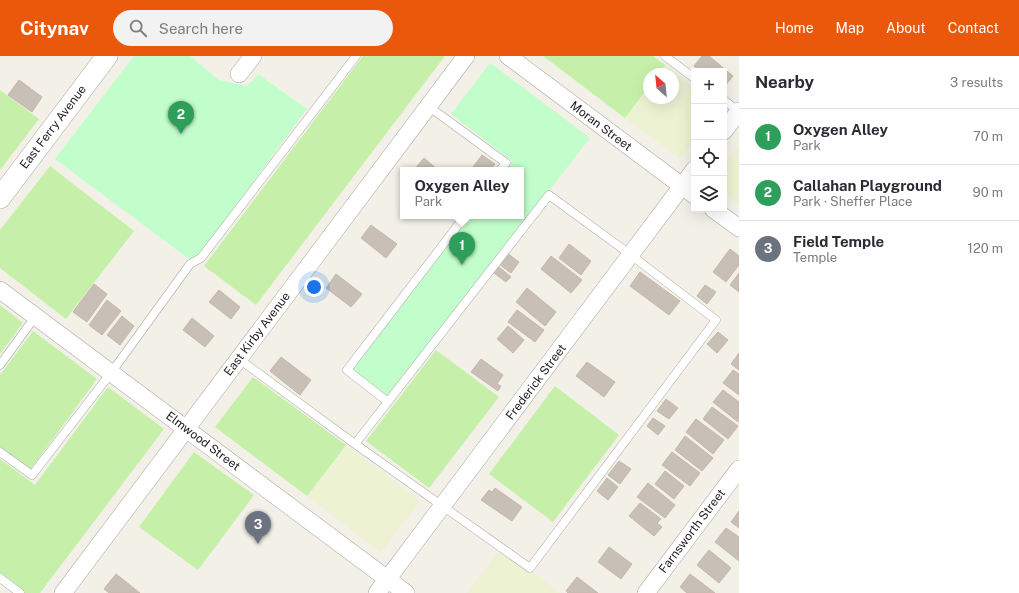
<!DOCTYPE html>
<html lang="en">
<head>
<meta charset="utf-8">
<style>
	:root { --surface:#fff; --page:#f2f2f3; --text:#2b2b33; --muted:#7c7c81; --line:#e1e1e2; --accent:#ea580c }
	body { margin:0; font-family:"Public Sans",sans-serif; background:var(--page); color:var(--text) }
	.controls { position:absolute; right:12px; top:12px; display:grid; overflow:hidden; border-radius:0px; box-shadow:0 4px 16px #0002 }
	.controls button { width:36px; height:36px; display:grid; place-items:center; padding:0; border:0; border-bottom:1px solid var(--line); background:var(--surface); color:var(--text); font:20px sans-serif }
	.compass { position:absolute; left:643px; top:12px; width:36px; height:36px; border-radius:50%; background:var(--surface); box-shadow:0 4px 16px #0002; rotate:333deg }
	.you { position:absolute; left:314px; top:231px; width:14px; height:14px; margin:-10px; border:3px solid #fff; border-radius:50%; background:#1a73e8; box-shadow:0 0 0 6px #1a73e833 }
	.badge { display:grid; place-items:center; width:26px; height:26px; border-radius:50%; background:var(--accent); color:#fff; font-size:13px; font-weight:700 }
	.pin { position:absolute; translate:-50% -33px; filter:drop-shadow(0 1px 2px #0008) }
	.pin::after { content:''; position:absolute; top:21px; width:14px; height:12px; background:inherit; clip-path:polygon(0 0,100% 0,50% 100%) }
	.popup { position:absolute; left:400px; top:111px; width:124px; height:52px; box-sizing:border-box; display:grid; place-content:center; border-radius:0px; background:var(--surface); filter:drop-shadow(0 1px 3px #0005); font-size:13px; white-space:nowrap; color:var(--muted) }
	.popup b { font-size:15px; color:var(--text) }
	.popup::after { content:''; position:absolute; left:50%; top:100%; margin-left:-8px; border:8px solid transparent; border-top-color:var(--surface) }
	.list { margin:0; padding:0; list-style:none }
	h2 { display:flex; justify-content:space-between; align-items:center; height:52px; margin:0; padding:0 16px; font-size:17px }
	h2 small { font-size:13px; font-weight:400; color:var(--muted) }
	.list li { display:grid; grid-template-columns:26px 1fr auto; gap:12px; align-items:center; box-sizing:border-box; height:56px; padding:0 16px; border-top:1px solid var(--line) }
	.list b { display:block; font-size:15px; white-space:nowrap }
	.list p { margin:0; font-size:13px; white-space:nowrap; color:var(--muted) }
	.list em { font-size:13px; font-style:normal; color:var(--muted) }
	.icon { flex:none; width:22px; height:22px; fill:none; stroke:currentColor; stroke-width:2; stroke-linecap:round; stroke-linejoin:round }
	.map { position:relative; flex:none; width:739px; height:537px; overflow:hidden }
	header { display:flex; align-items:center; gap:24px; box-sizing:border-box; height:56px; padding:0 20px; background:var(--accent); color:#fff }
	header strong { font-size:19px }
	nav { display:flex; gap:22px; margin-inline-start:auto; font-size:14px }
	.search { width:280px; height:36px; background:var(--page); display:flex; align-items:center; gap:10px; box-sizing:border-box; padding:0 14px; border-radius:22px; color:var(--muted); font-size:15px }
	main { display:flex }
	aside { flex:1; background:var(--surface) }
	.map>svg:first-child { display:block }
	.farmland { fill:#edf2d2 }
	.grass { fill:#c6f0aa }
	.park { fill:#c2fecc }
	.building { fill:#c8bfb6; stroke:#c6b8a8 }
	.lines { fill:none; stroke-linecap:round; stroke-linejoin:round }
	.service-casing { stroke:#a8a8a8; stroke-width:9 }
	.minor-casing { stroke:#a8a8a8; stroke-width:18 }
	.tertiary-casing { stroke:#a8a8a8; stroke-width:22 }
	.service { stroke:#fff; stroke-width:8 }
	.minor { stroke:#fff; stroke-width:17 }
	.tertiary { stroke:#fff; stroke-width:21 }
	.labels { text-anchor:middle; stroke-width:3; stroke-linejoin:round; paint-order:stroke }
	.street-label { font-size:12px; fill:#212121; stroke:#fff }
</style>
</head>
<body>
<header>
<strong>Citynav</strong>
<div class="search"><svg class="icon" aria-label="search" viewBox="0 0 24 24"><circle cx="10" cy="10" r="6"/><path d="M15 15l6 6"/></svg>Search here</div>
<nav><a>Home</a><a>Map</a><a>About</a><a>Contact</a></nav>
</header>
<main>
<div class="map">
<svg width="739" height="537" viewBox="0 0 739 537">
	<rect width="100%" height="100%" fill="#f2f0e7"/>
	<!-- farmland -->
	<g class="farmland">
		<path d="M665,9L694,32V84L680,102L625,62L649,30V42H673V18H658Z"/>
		<path d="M739,89V148L724,137V109Z"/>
		<path d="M346,389L420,445L381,496L307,440Z"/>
		<path d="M501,492L560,537H467Z"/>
	</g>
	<!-- grass -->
	<g class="grass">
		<path d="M363,0H445L256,249L204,210Z"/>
		<path d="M543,0H653L665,9L658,18H649V30L625,62Z"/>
		<path d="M0,34L39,63L0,114Z"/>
		<path d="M50,110L134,175L66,263L0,212V174Z"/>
		<path d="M0,249L23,267L0,298Z"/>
		<path d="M33,275L97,323L30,414L0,391V319Z"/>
		<path d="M436,294L499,341L429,432L366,385Z"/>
		<path d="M253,321L346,389L307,440L215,371Z"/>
		<path d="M555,330L619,379L553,466L489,418Z"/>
		<path d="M108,331L164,373L40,537H24L0,519V403L35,429Z"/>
		<path d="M194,396L254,439L198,514L139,471Z"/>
	</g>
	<!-- park -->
	<g class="park">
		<path d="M134,0H190L219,24L247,30L258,18L307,53L199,199L189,203L55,103Z"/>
		<path d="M490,7L590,82L389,341L352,313L470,160H521V114H505L512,105L451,58Z"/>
	</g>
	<!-- building -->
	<g class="building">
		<path d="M702,0H709L733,20L724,31V15H700L694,10Z"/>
		<path d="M19,24L42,41L32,56L8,39Z"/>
		<path d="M482,99L495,108L490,114H476L473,111Z"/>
		<path d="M424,102L438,114H414Z"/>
		<path d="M371,169L397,188L386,202L361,182Z"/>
		<path d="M569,188L591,205L581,219L559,202Z"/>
		<path d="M730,193L739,200V209L726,226L713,216Z"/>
		<path d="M507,197L519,206L511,217L499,208Z"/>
		<path d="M551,200L582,224L571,237L541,213Z"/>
		<path d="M499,211L511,221L506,226L494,217Z"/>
		<path d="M640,216L680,245L669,259L630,230Z"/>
		<path d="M739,217V236L730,229Z"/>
		<path d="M336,218L362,238L351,251L326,232Z"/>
		<path d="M94,228L107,238L87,266L73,256Z"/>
		<path d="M705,229L716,236L707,248L697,240Z"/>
		<path d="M527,232L556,256L545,270L516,246Z"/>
		<path d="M219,234L240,251L231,263L209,246Z"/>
		<path d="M107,244L121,255L102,279L89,269Z"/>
		<path d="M517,254L544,274L535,286L508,266Z"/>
		<path d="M122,260L134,270L120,289L107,279Z"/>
		<path d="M192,262L214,280L205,291L183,274Z"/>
		<path d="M508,270L524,284L513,297L497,283Z"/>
		<path d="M718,276L728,284L717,297L707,288Z"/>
		<path d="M739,297V314L731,308Z"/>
		<path d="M281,301L311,324L300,339L270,315Z"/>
		<path d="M481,303L503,319L497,328L501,330L498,335L471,316Z"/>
		<path d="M587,306L615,326L604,341L576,320Z"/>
		<path d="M733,314L739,318V339L723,327Z"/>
		<path d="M723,334L739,346L738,366L713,346Z"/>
		<path d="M666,343L678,352L669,363L657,355Z"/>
		<path d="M712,351L738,370L728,383L703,363Z"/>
		<path d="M653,362L665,370L658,379L647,370Z"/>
		<path d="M696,363L724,384L713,398L686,376Z"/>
		<path d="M685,380L713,402L702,415L675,394Z"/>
		<path d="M672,396L700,417L690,430L662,409Z"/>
		<path d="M619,405L631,413L620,428L608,419Z"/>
		<path d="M665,415L684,430L674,443L655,428Z"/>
		<path d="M607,422L618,431L608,444L597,435Z"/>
		<path d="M648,427L675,449L665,462L637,441Z"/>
		<path d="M495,432L522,451L512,465L481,444L489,434L492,436Z"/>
		<path d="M640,447L661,463L657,467L662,471L654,480L629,460Z"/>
		<path d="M739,455V472L731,466Z"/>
		<path d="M726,472L739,481V505L715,486Z"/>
		<path d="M609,491L632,508L621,523L598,506Z"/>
		<path d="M709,494L731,512L719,527L697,509Z"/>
		<path d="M116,518L140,537H109L104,533Z"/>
		<path d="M690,518L715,537H687L680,531Z"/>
		<path d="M577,521L598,537H568L566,535Z"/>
	</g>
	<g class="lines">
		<defs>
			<g id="service">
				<path d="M665,0L694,22"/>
				<path d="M724,44L739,56"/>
				<path d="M428,50L506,107L500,114"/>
				<path d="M239,303L355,388L530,512L716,264L631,199L549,139L355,388"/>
				<path d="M0,309L35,261"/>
				<path d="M388,346L347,314L465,160"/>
				<path d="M0,396L32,419L111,317L190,208L201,202L356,0"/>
				<path d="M0,522L20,537"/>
			</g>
			<g id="minor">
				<path d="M508,0L694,139"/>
				<path d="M239,18L253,0"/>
				<path d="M724,75L739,55"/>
				<path d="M713,153L739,172"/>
				<path d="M0,234L406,537"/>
				<path d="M63,537L466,0"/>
				<path d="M377,537L694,114"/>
				<path d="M646,537L739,413"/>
			</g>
			<path id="tertiary" d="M0,142L107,0"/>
		</defs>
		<!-- service casing -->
		<use href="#service" class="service-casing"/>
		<!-- minor casing -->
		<use href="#minor" class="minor-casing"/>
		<!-- tertiary casing -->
		<use href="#tertiary" class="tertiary-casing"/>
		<!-- service -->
		<use href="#service" class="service"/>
		<!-- minor -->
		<use href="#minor" class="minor"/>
		<!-- tertiary -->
		<use href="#tertiary" class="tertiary"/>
	</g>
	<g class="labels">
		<!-- street labels -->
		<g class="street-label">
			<text transform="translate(601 70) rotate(37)" y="4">Moran Street</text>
			<text transform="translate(53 71) rotate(-53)" y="4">East Ferry Avenue</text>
			<text transform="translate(257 278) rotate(-53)" y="4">East Kirby Avenue</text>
			<text transform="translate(536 326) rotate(-53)" y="4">Frederick Street</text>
			<text transform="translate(203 385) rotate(37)" y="4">Elmwood Street</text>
			<text transform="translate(692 475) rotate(-53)" y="4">Farnsworth Street</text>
		</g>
	</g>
</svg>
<div class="controls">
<button>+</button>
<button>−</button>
<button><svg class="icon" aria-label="locate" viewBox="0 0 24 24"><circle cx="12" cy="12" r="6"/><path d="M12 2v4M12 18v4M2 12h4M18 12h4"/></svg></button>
<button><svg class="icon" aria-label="layers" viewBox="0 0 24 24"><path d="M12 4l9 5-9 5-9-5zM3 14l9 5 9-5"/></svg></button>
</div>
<svg class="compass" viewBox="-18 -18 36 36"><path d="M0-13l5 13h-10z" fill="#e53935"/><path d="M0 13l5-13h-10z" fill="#7c7c81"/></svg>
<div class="you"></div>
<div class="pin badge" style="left:462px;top:209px;background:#2e9e5b">1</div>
<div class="popup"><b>Oxygen Alley</b>Park</div>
<div class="pin badge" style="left:181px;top:78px;background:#2e9e5b">2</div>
<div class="pin badge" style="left:258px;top:488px;background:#6b7280">3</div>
</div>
<aside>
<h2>Nearby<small>3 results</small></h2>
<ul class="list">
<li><span class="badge" style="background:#2e9e5b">1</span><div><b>Oxygen Alley</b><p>Park</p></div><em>70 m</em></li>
<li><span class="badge" style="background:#2e9e5b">2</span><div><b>Callahan Playground</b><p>Park · Sheffer Place</p></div><em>90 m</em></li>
<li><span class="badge" style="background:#6b7280">3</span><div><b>Field Temple</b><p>Temple</p></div><em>120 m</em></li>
</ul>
</aside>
</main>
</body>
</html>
